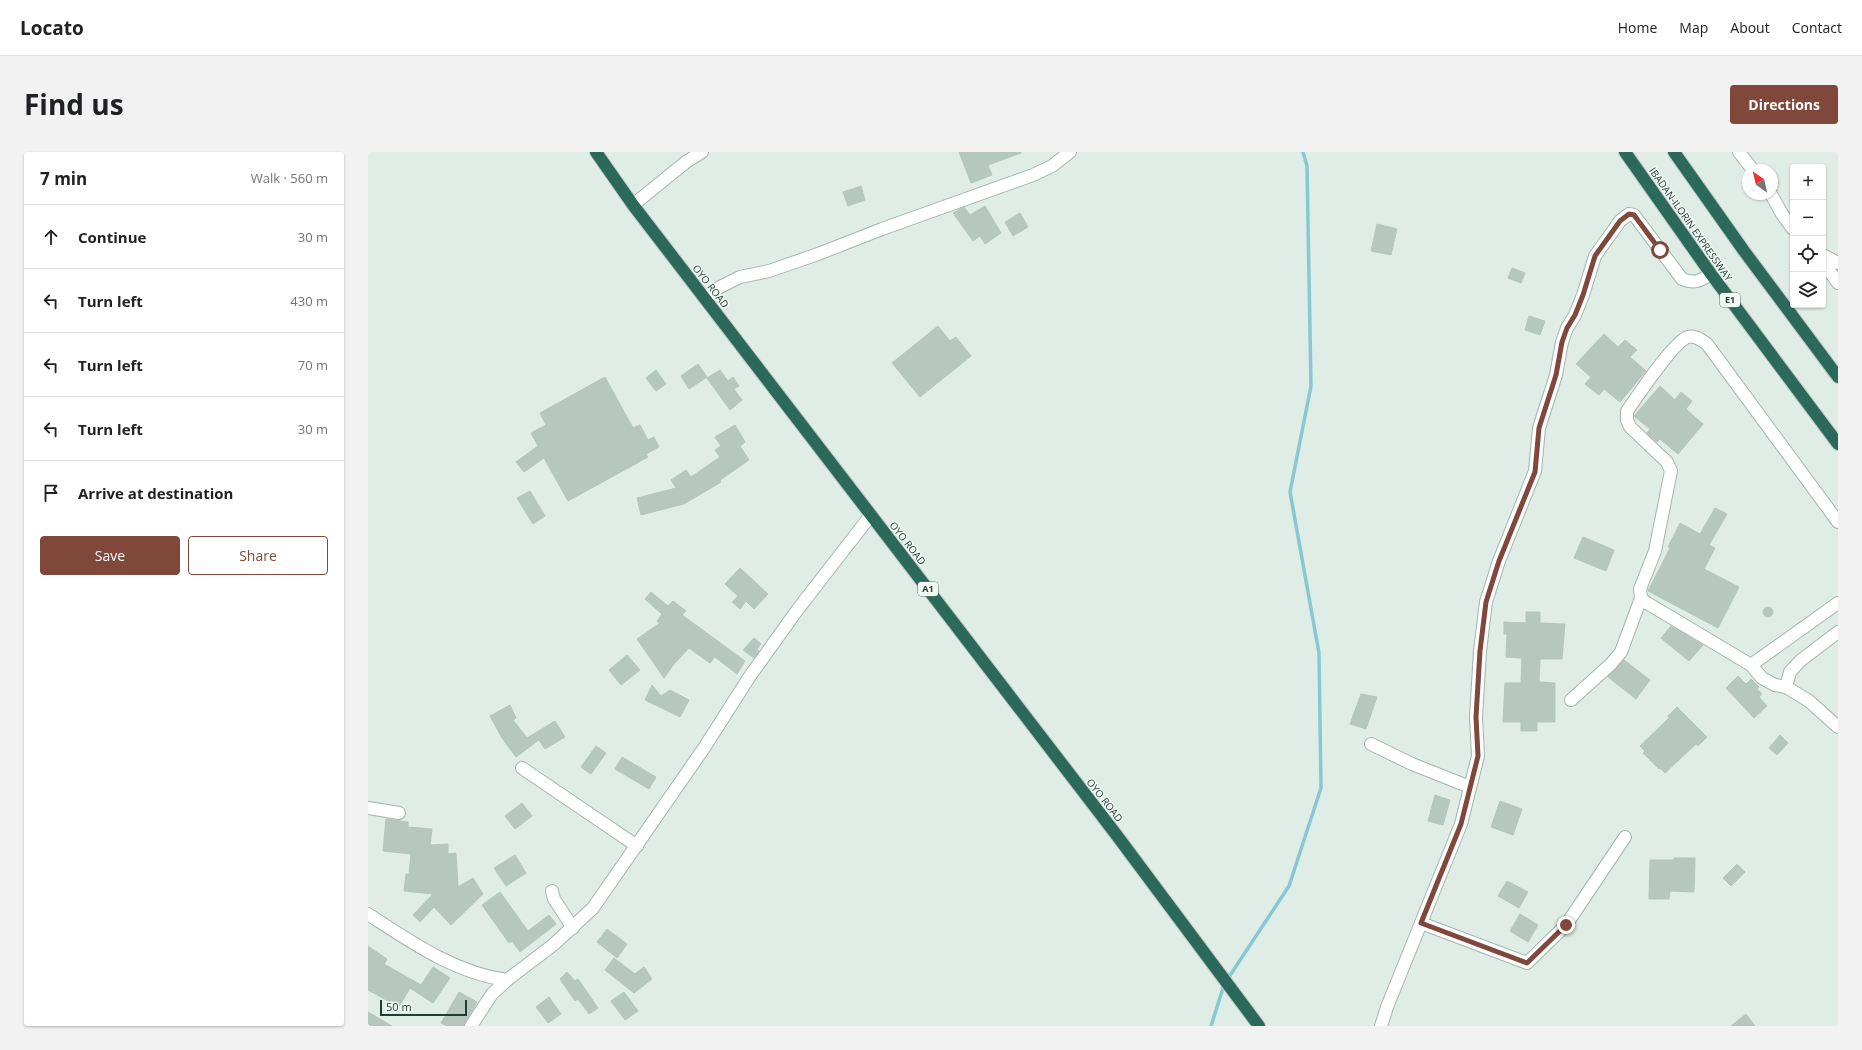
<!DOCTYPE html>
<html lang="en">
<head>
<meta charset="utf-8">
<style>
	:root { --surface:#fff; --page:#f2f2f2; --text:#202124; --muted:#757577; --line:#e0e0e0; --accent:#80483a }
	body { margin:0; font-family:"Open Sans",sans-serif; background:var(--page); color:var(--text) }
	.controls { position:absolute; right:12px; top:12px; display:grid; overflow:hidden; border-radius:4px; box-shadow:0 1px 3px #0004 }
	.controls button { width:36px; height:36px; display:grid; place-items:center; padding:0; border:0; border-bottom:1px solid var(--line); background:var(--surface); color:var(--text); font:20px sans-serif }
	.compass { position:absolute; left:1374px; top:12px; width:36px; height:36px; border-radius:50%; background:var(--surface); box-shadow:0 1px 3px #0004; rotate:326deg }
	.scale { position:absolute; left:12px; bottom:10px; width:87px; box-sizing:border-box; padding-left:4px; border:2px solid #203d34; border-top:0; font-size:11px; line-height:14px; white-space:nowrap; color:#203d34; -webkit-text-stroke:3px #f1f8f4; paint-order:stroke }
	.stop { position:absolute; width:12px; height:12px; margin:-9px; border:3px solid #80483a; border-radius:50%; background:#fff }
	.stop.end { background:#80483a; border-color:#fff; box-shadow:0 1px 4px #0008 }
	.list { margin:0; padding:0; list-style:none }
	h2 { display:flex; justify-content:space-between; align-items:center; height:52px; margin:0; padding:0 16px; font-size:17px }
	h2 small { font-size:13px; font-weight:400; color:var(--muted) }
	.list li { display:grid; grid-template-columns:26px 1fr auto; gap:12px; align-items:center; box-sizing:border-box; height:64px; padding:0 16px; border-top:1px solid var(--line) }
	.list b { display:block; font-size:15px; white-space:nowrap }
	.list em { font-size:13px; font-style:normal; color:var(--muted) }
	.actions { display:flex; gap:8px; padding:12px 16px }
	.actions a { flex:1; padding:9px 0; border:1px solid var(--accent); border-radius:4px; text-align:center; font-size:14px; color:var(--accent) }
	.actions .main { background:var(--accent); color:#fff }
	.icon { flex:none; width:22px; height:22px; fill:none; stroke:currentColor; stroke-width:2; stroke-linecap:round; stroke-linejoin:round }
	.map { position:relative; flex:none; width:1470px; height:874px; overflow:hidden; border-radius:4px }
	header { display:flex; align-items:center; gap:24px; box-sizing:border-box; height:56px; padding:0 20px; background:var(--surface); border-bottom:1px solid var(--line) }
	header strong { font-size:19px }
	nav { display:flex; gap:22px; margin-inline-start:auto; font-size:14px }
	.intro { display:flex; align-items:center; justify-content:space-between; box-sizing:border-box; height:96px; padding:0 24px }
	h1 { margin:0; font-size:28px }
	.button { padding:10px 18px; border-radius:4px; background:var(--accent); color:#fff; font-size:14px; font-weight:700 }
	main { display:flex; gap:24px; padding:0 24px }
	aside { flex:1; background:var(--surface); border-radius:4px; box-shadow:0 1px 3px #0004 }
	.map>svg:first-child { display:block }
	.lines { fill:none; stroke-linecap:round; stroke-linejoin:round }
	.stream { stroke:#86c9d3; stroke-width:3.5 }
	.building { fill:#b6c7bf; stroke:#b3c6bd }
	.minor-casing { stroke:#a3b4ad; stroke-width:14 }
	.highway-casing { stroke:#c1c9c6; stroke-width:14 }
	.minor { stroke:#fff; stroke-width:12 }
	.highway { stroke:#2b6a5b; stroke-width:12 }
	.route { stroke:#80483a; stroke-width:5 }
	.labels { text-anchor:middle; stroke-width:3; stroke-linejoin:round; paint-order:stroke }
	.shield { fill:#f1f8f4; stroke:#5f756e; stroke-width:1 }
	.shield-label { font-size:9px; font-weight:bold; fill:#203d34 }
	.street-label { font-size:10px; fill:#203d34; stroke:#f1f8f4 }
</style>
</head>
<body>
<header>
<strong>Locato</strong>
<nav><a>Home</a><a>Map</a><a>About</a><a>Contact</a></nav>
</header>
<div class="intro"><h1>Find us</h1><a class="button">Directions</a></div>
<main>
<aside>
<h2>7 min<small>Walk · 560 m</small></h2>
<ul class="list">
<li><svg class="icon" aria-label="ahead" viewBox="0 0 24 24"><path d="M12 20V5M6 11l6-6 6 6"/></svg><div><b>Continue</b></div><em>30 m</em></li>
<li><svg class="icon" aria-label="left" viewBox="0 0 24 24"><path d="M17 20v-9H6M10 6l-5 5 5 5"/></svg><div><b>Turn left</b></div><em>430 m</em></li>
<li><svg class="icon" aria-label="left" viewBox="0 0 24 24"><path d="M17 20v-9H6M10 6l-5 5 5 5"/></svg><div><b>Turn left</b></div><em>70 m</em></li>
<li><svg class="icon" aria-label="left" viewBox="0 0 24 24"><path d="M17 20v-9H6M10 6l-5 5 5 5"/></svg><div><b>Turn left</b></div><em>30 m</em></li>
<li><svg class="icon" aria-label="arrive" viewBox="0 0 24 24"><path d="M6 21V4h12l-3 4 3 4H6"/></svg><div><b>Arrive at destination</b></div></li>
</ul>
<div class="actions"><a class="main">Save</a><a>Share</a></div>
</aside>
<div class="map">
<svg width="1470" height="874" viewBox="0 0 1470 874">
	<rect width="100%" height="100%" fill="#e0ece6"/>
	<g class="lines">
		<!-- stream -->
		<g class="stream">
			<path d="M859,828L921,734L953,636L951,501L922,340L943,234L939,14L935,0"/>
			<path d="M843,874L856,833"/>
		</g>
	</g>
	<!-- building -->
	<g class="building">
		<path d="M591,0H653V1L620,13L624,23L603,31Z"/>
		<path d="M493,34L497,48L480,54L475,40Z"/>
		<path d="M617,54L633,81L617,92L612,84L605,89L585,61L596,55L602,63Z"/>
		<path d="M652,61L660,75L645,84L637,70Z"/>
		<path d="M1009,72L1029,77L1023,103L1003,99Z"/>
		<path d="M1144,116L1157,121L1153,131L1140,126Z"/>
		<path d="M1161,164L1177,169L1172,183L1157,178Z"/>
		<path d="M570,174L582,189L588,185L603,204L552,245L524,211Z"/>
		<path d="M1236,182L1250,195L1257,188L1269,198L1262,205L1278,219L1252,250L1236,237L1231,243L1217,232L1223,225L1208,212Z"/>
		<path d="M330,212L339,225L321,237L313,224Z"/>
		<path d="M288,218L298,232L288,239L278,226Z"/>
		<path d="M352,218L360,229L365,225L371,234L366,237L374,248L362,258L339,226Z"/>
		<path d="M237,225L265,276L272,273L280,288L286,285L291,295L278,302L280,305L200,349L176,306L156,320L148,310L170,294L163,281L178,273L172,261Z"/>
		<path d="M1292,234L1307,248L1313,240L1324,249L1318,257L1335,272L1310,302L1292,287L1289,290L1279,281L1282,277L1266,264Z"/>
		<path d="M367,273L377,290L372,294L381,308L352,328L353,330L316,352L273,363L269,346L308,336L303,328L318,318L323,325L352,305L347,298L353,294L347,285Z"/>
		<path d="M162,339L177,364L165,372L149,346Z"/>
		<path d="M1347,356L1359,362L1341,393L1347,396L1336,417L1371,435L1350,476L1280,439L1302,396L1300,395L1312,371L1332,382Z"/>
		<path d="M1215,385L1246,398L1238,419L1206,406Z"/>
		<path d="M372,416L400,442L386,457L378,449L372,457L364,450L370,444L357,432Z"/>
		<path d="M283,440L300,454L305,449L318,459L314,463L377,509L369,522L347,505L342,511L321,496L306,512L296,526L269,487L292,471L289,469L294,462L277,447Z"/>
		<circle cx="1400" cy="460" r="5"/>
		<path d="M1158,460H1172V471L1197,472L1194,507H1172L1171,530L1187,531V570H1169V579H1153V570H1135L1137,531H1153L1154,506L1138,505L1139,482H1136V470L1158,471Z"/>
		<path d="M1303,474L1335,493L1321,509L1293,486Z"/>
		<path d="M386,486L393,492L389,497L391,499L386,506L375,498Z"/>
		<path d="M259,503L272,518L253,533L241,518Z"/>
		<path d="M1256,508L1282,528L1268,547L1240,525Z"/>
		<path d="M1370,524L1378,532L1383,527L1391,535L1389,537L1394,542L1391,545L1399,554L1386,566L1358,536Z"/>
		<path d="M284,533L293,544L302,538L321,548L312,565L277,548Z"/>
		<path d="M993,542L1009,545L998,577L982,572Z"/>
		<path d="M142,553L148,566L145,568L159,586L187,569L197,585L177,597L171,588L148,605L134,586L122,564Z"/>
		<path d="M1309,555L1339,585L1330,594L1328,592L1297,621L1292,616L1291,617L1275,601L1277,599L1272,594L1301,566L1300,564Z"/>
		<path d="M1412,583L1420,591L1409,603L1401,596Z"/>
		<path d="M228,594L238,601L223,622L213,615Z"/>
		<path d="M254,605L288,625L281,637L247,617Z"/>
		<path d="M1067,643L1082,648L1075,673L1060,669Z"/>
		<path d="M1132,649L1154,657L1145,683L1123,675Z"/>
		<path d="M154,651L164,664L147,677L137,664Z"/>
		<path d="M18,667L40,670V675L64,677L62,693L80,692V702L88,701L90,735L105,726L115,742L83,773L66,755L52,770L45,763L65,742L36,739L38,722H41L43,702L15,699Z"/>
		<path d="M147,703L158,721L138,734L126,716Z"/>
		<path d="M1306,706H1327L1326,740L1302,739L1301,747H1281L1282,708H1306Z"/>
		<path d="M1369,712L1377,720L1363,734L1355,726Z"/>
		<path d="M1139,729L1160,740L1151,756L1130,744Z"/>
		<path d="M132,740L160,779L181,763L188,772L152,800L144,789L141,791L114,753Z"/>
		<path d="M1152,762L1170,773L1160,790L1142,779Z"/>
		<path d="M239,777L259,792L249,806L229,790Z"/>
		<path d="M0,794L19,807L16,812L53,833L65,815L82,826L65,851L42,836L31,855L0,838Z"/>
		<path d="M246,806L267,822L276,815L284,827L266,841L237,818Z"/>
		<path d="M199,820L207,829L210,827L230,856L221,862L210,847L207,849L192,827Z"/>
		<path d="M91,840L109,850L95,874H79L73,871Z"/>
		<path d="M256,840L270,859L257,868L243,849Z"/>
		<path d="M181,845L193,862L180,871L168,855Z"/>
		<path d="M0,860L24,874H0Z"/>
		<path d="M1378,862L1387,874H1363Z"/>
	</g>
	<g class="lines">
		<defs>
			<g id="minor">
				<path d="M1371,0L1385,18"/>
				<path d="M1403,42L1414,62L1425,77"/>
				<path d="M265,53L318,10L334,0"/>
				<path d="M1455,103L1470,111"/>
				<path d="M1455,110L1470,131"/>
				<path d="M337,146L350,136L372,125L401,119L450,102L514,77L665,23L684,14L702,0"/>
				<path d="M1273,446L1279,451L1383,513L1394,526L1407,533L1418,535L1441,549L1470,575"/>
				<path d="M1383,513L1470,451"/>
				<path d="M1418,535L1422,520L1432,509L1470,480"/>
				<path d="M1203,548L1243,512L1253,500L1273,446L1272,437L1287,399L1303,319L1299,310L1262,275L1259,268V259C1269,245 1306,189 1320,185C1327,183 1333,188 1339,192L1470,370"/>
				<path d="M1003,592L1044,612L1102,635"/>
				<path d="M154,616L269,694"/>
				<path d="M0,656L31,661"/>
				<path d="M184,739L186,747L205,776"/>
				<path d="M0,762C43,790 87,821 139,828"/>
				<path d="M1053,771L1159,811L1198,773L1257,685"/>
				<path d="M103,874L124,842L139,828L185,793L225,756L336,596L382,524L430,457L503,363"/>
				<path d="M1013,874L1019,855L1093,672L1110,604L1108,565L1112,499L1118,450L1131,409L1167,319L1171,276L1188,223L1194,190L1199,176L1207,163L1215,143L1227,104L1252,69L1261,62L1266,63L1314,127C1326,132 1332,129 1343,122"/>
			</g>
			<g id="highway">
				<path d="M228,0L265,53L747,681L891,874"/>
				<path d="M1257,0L1343,122L1470,292"/>
				<path d="M1306,0L1376,99L1470,225"/>
			</g>
		</defs>
		<!-- minor casing -->
		<use href="#minor" class="minor-casing"/>
		<!-- highway casing -->
		<use href="#highway" class="highway-casing"/>
		<!-- minor -->
		<use href="#minor" class="minor"/>
		<!-- highway -->
		<use href="#highway" class="highway"/>
	</g>
	<g class="lines">
		<!-- route -->
		<path class="route" d="M1198,773L1159,811L1053,771L1093,672L1110,604L1108,565L1112,499L1118,450L1131,409L1167,320L1171,276L1188,223L1194,190L1199,176L1207,163L1215,143L1227,104L1252,69L1261,62L1266,63L1292,98"/>
	</g>
	<g class="labels">
		<!-- shield labels -->
		<g class="shield">
			<rect x="1352" y="141" width="20" height="14" rx="3"/>
			<rect x="550" y="430" width="20" height="14" rx="3"/>
		</g>
		<g class="shield-label">
			<text x="1362" y="151">E1</text>
			<text x="560" y="440">A1</text>
		</g>
		<!-- street labels -->
		<g class="street-label">
			<text transform="translate(1323 72) rotate(55)" y="4">IBADAN-ILORIN EXPRESSWAY</text>
			<text transform="translate(343 134) rotate(52)" y="4">OYO ROAD</text>
			<text transform="translate(540 391) rotate(52)" y="4">OYO ROAD</text>
			<text transform="translate(737 648) rotate(52)" y="4">OYO ROAD</text>
		</g>
	</g>
</svg>
<div class="controls">
<button>+</button>
<button>−</button>
<button><svg class="icon" aria-label="locate" viewBox="0 0 24 24"><circle cx="12" cy="12" r="6"/><path d="M12 2v4M12 18v4M2 12h4M18 12h4"/></svg></button>
<button><svg class="icon" aria-label="layers" viewBox="0 0 24 24"><path d="M12 4l9 5-9 5-9-5zM3 14l9 5 9-5"/></svg></button>
</div>
<svg class="compass" viewBox="-18 -18 36 36"><path d="M0-13l5 13h-10z" fill="#e53935"/><path d="M0 13l5-13h-10z" fill="#757577"/></svg>
<div class="scale">50 m</div>
<div class="stop" style="left:1292px;top:98px"></div>
<div class="stop end" style="left:1198px;top:773px"></div>
</div>
</main>
</body>
</html>
